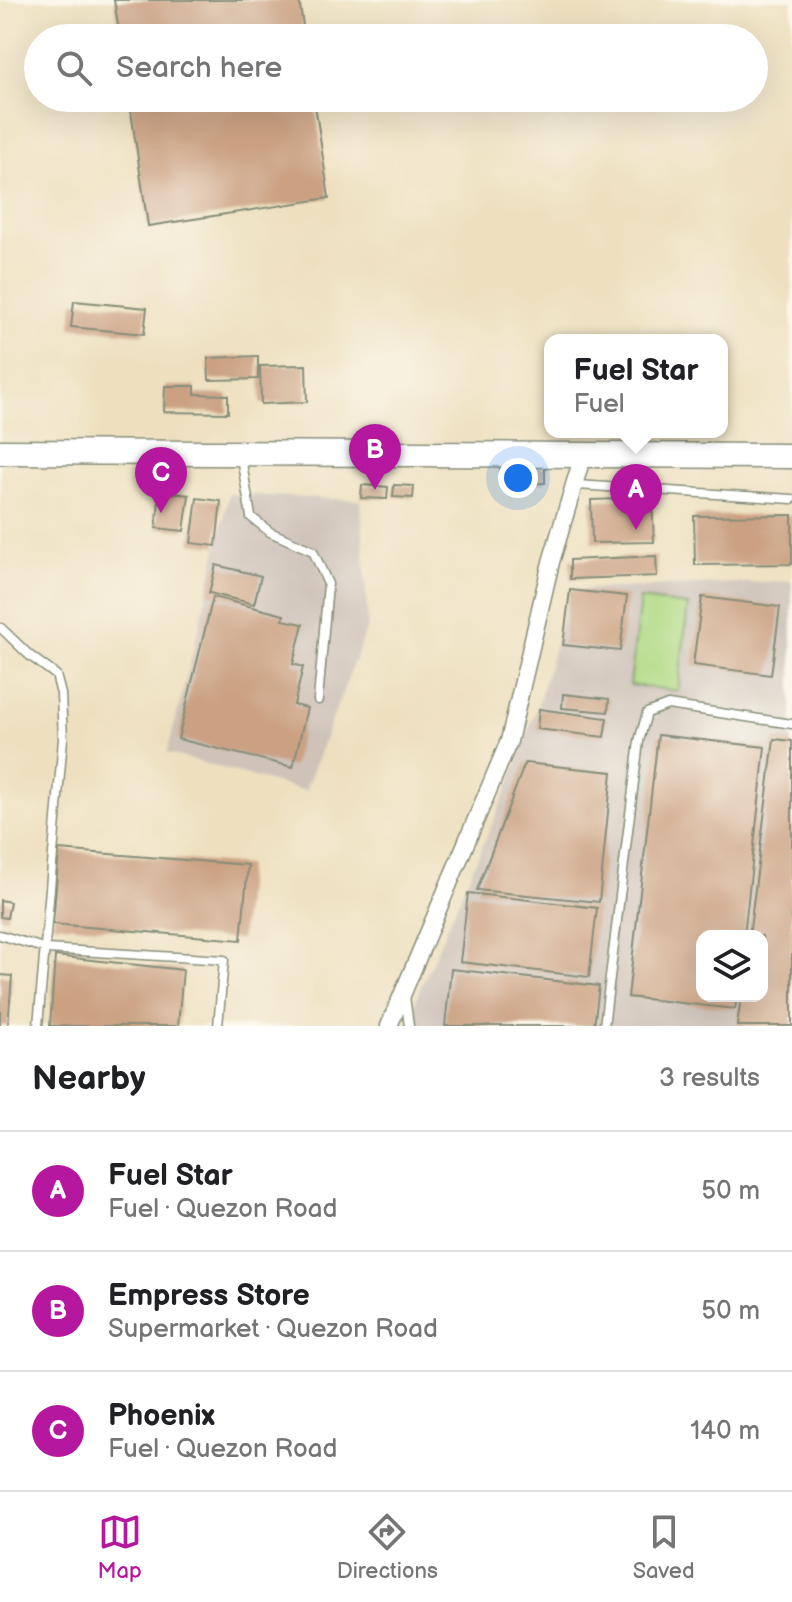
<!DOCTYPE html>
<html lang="en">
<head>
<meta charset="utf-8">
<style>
	:root { --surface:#fff; --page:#f6f6f6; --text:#202124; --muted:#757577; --line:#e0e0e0; --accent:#b5179e }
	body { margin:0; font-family:"Balsamiq Sans",sans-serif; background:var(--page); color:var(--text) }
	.controls { position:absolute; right:24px; bottom:24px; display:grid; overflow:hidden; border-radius:16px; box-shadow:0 8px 32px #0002 }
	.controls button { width:72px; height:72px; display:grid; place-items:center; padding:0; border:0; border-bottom:2px solid var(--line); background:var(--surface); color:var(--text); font:40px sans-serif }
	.you { position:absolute; left:518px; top:478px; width:28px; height:28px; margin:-20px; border:6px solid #fff; border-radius:50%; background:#1a73e8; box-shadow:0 0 0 12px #1a73e833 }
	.badge { display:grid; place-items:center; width:52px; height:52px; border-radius:50%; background:var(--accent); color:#fff; font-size:26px; font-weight:700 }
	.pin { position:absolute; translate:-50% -66px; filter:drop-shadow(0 2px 4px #0008) }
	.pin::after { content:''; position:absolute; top:42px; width:28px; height:24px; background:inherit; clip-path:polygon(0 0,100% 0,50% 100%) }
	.popup { position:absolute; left:544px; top:334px; width:184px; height:104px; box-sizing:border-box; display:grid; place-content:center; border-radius:16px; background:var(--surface); filter:drop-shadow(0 2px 6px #0005); font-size:26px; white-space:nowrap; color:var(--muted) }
	.popup b { font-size:30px; color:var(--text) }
	.popup::after { content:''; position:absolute; left:50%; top:100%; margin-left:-16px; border:16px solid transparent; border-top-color:var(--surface) }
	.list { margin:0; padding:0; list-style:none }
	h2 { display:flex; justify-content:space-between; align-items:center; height:104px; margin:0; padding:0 32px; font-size:34px }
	h2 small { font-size:26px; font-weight:400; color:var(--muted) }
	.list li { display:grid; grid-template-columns:52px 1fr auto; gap:24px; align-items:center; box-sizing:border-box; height:120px; padding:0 32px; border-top:2px solid var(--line) }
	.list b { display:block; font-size:30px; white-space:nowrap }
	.list p { margin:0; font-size:26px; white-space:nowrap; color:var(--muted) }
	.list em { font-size:26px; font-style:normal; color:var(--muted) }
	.icon { flex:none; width:44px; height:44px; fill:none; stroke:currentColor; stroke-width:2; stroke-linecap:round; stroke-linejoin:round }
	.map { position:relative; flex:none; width:792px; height:1026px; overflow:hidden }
	.search { position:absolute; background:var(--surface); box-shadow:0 8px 32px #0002; left:24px; right:24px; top:24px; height:88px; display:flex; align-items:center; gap:20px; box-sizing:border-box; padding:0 28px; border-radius:44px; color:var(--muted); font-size:30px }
	.sheet { height:464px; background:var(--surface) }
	nav { display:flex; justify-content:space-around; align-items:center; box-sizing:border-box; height:112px; border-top:2px solid var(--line); background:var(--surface); font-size:22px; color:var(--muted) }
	nav a { display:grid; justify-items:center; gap:4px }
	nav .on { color:var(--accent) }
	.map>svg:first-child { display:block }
	.industrial { fill:#cec2b9; fill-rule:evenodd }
	.green { fill:#b0da85; stroke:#688c5c; stroke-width:2 }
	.building { fill:#cba182 }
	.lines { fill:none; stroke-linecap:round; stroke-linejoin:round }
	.lane-casing { stroke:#868e7a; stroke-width:11 }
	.street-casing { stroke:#868e7a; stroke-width:19 }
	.secondary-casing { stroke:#868e7a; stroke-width:27 }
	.lane { stroke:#fff; stroke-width:8 }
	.street { stroke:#fff; stroke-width:16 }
	.secondary { stroke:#fff; stroke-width:24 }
</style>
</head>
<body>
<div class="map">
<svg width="792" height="1026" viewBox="0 0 792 1026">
	<rect width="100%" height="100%" fill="#fbf7ec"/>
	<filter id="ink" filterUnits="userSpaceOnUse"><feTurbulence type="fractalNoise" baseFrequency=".0125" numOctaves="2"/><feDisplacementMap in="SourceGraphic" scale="16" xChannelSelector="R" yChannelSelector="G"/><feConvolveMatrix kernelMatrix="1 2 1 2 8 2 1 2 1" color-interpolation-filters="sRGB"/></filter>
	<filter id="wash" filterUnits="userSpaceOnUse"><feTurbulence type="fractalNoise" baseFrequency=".006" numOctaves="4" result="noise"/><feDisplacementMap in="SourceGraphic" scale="32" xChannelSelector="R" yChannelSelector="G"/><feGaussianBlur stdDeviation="1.8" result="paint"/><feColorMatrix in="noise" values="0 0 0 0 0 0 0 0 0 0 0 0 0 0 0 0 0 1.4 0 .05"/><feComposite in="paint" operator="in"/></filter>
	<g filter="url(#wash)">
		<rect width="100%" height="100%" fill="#eee0bf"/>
		<!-- industrial -->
		<g class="industrial">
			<path d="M229,494L361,500L368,625L305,791L167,753L198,633Z"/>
			<path d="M792,581V1026H407L420,989L507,790L538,705L570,590ZM702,936H762V996H702Z"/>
		</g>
		<!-- green -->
		<path class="green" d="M640,599L688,605L678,691L630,685Z"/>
		<g id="blocks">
			<!-- building -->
			<g class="building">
				<path d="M114,0H299L305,38H120Z"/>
				<path d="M129,98H314L329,198L148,226Z"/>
				<path d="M74,301L147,308L144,334L71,327Z"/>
				<path d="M258,356V379L209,380L208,358Z"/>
				<path d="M306,365L307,402L261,404L260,366Z"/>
				<path d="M165,386H195V394L228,395V413L164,412Z"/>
				<path d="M545,467V483L501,484L500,468Z"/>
				<path d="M362,485L388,487L387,499L361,498Z"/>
				<path d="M394,485L414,486L413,498L393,497Z"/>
				<path d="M160,492L189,495L184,531L156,528Z"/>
				<path d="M197,498L221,501L216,546L191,543Z"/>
				<path d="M652,498L654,542L592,543L591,500Z"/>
				<path d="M792,515V564L695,565L694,516Z"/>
				<path d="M656,556L657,576L570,579V560Z"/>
				<path d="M216,565L261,576L254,604L209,593Z"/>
				<path d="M570,590L627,596L620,651L563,645Z"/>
				<path d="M213,597L284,615L283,620L303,624L293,664L303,667L294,705L307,708L293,767L178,739Z"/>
				<path d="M702,597L780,607L771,675L693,665Z"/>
				<path d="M563,694L609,699L608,712L562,708Z"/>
				<path d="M539,709L607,718L604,737L537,729Z"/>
				<path d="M658,735L765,747L744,936H702V996H737L735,1009L628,997Z"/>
				<path d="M774,739L792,741V1026H737L741,996H762V936H749Z"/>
				<path d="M525,763L612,772L599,902L477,890Z"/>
				<path d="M59,850L248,865L241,940L53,924Z"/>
				<path d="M468,893L597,908L589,977L460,962Z"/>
				<path d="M0,900L10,902L7,918L0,917Z"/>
				<path d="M55,956L183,970L178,1026H50Z"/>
				<path d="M451,969L599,986L594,1026H445Z"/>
				<path d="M0,975L12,976L8,1026H0Z"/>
			</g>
		</g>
	</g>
	<g filter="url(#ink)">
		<use href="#blocks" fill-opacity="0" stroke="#868e7a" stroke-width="2"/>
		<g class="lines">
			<defs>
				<g id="lane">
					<path d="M241,457L251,517L270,532L313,551L328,584L318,700"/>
					<path d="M577,485L792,499"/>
					<path d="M1,628L29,655L56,675L61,694L63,739L38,1026"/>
					<path d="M0,935L47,949L224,960L218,1026"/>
					<path d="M405,996L409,1026"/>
					<path d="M604,1026L639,741L647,713L668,705L792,724"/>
				</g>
				<path id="street" d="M389,1026L509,741L551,562L583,455"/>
				<path id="secondary" d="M0,452L792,456"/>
			</defs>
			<!-- lane casing -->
			<use href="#lane" class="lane-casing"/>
			<!-- street casing -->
			<use href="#street" class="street-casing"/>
			<!-- secondary casing -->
			<use href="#secondary" class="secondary-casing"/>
			<!-- lane -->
			<use href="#lane" class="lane"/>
			<!-- street -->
			<use href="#street" class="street"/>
			<!-- secondary -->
			<use href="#secondary" class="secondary"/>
		</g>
	</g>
</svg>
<div class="controls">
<button><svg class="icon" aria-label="layers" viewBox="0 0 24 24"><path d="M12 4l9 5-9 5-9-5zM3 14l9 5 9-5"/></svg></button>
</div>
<div class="you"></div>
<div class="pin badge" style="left:636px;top:530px">A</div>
<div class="popup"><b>Fuel Star</b>Fuel</div>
<div class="pin badge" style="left:375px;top:490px">B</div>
<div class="pin badge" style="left:161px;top:513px">C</div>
<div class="search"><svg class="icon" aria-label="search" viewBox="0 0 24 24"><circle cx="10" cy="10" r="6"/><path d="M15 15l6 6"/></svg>Search here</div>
</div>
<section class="sheet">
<h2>Nearby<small>3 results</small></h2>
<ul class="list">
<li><span class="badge">A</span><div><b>Fuel Star</b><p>Fuel · Quezon Road</p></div><em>50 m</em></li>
<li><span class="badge">B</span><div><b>Empress Store</b><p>Supermarket · Quezon Road</p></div><em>50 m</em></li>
<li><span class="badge">C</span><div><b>Phoenix</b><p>Fuel · Quezon Road</p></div><em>140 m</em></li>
</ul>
</section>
<nav>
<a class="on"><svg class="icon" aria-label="map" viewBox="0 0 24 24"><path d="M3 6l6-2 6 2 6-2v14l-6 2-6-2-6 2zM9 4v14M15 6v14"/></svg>Map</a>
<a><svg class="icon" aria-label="directions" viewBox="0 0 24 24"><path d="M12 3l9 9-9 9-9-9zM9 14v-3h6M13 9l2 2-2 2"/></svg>Directions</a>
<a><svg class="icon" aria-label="saved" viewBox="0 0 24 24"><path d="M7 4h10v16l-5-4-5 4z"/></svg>Saved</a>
</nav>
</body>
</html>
